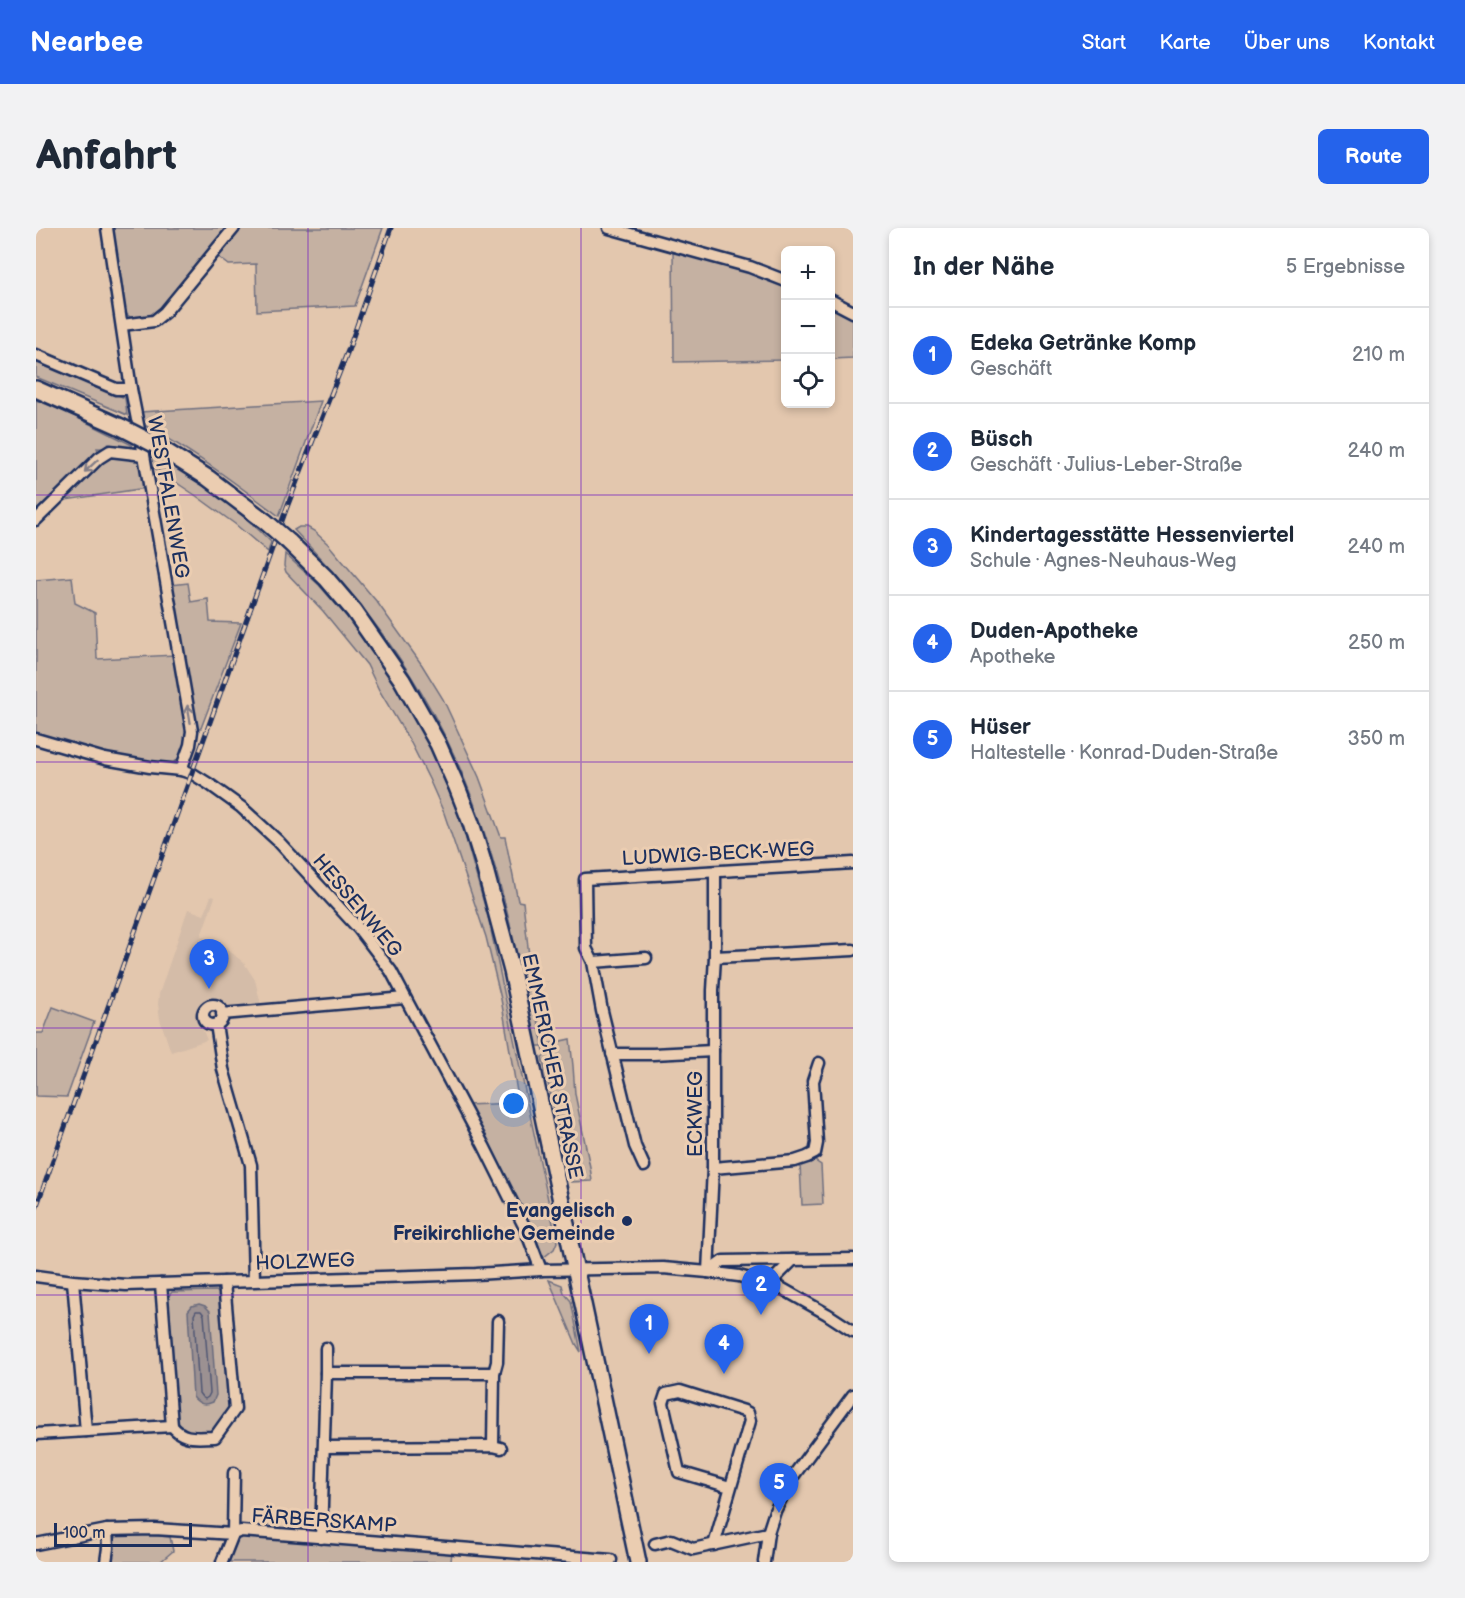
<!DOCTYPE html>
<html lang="de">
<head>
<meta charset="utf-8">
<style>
	:root { --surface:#fff; --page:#f2f2f3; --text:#1f2937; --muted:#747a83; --line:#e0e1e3; --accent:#2563eb }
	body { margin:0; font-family:"Balsamiq Sans",sans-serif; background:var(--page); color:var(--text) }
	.controls { position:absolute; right:18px; top:18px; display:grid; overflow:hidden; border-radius:9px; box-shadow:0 3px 9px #0003 }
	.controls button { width:54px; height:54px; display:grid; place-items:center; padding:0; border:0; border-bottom:2px solid var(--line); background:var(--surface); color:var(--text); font:30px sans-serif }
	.scale { position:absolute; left:18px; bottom:15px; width:138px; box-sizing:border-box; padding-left:6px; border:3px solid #1b2f5e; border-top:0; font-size:16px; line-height:21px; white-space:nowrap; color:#1b2f5e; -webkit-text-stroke:4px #ebcdb1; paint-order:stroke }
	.you { position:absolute; left:478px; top:876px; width:21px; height:21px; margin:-15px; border:4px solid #fff; border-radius:50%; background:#1a73e8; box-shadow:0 0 0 9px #1a73e833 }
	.badge { display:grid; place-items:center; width:39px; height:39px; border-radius:50%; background:var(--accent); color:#fff; font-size:20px; font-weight:700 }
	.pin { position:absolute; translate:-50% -50px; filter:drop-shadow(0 2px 3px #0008) }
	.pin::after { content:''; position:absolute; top:32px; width:21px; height:18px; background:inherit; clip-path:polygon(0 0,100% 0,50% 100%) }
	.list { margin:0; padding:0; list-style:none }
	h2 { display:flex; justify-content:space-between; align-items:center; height:78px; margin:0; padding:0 24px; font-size:26px }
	h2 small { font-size:20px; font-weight:400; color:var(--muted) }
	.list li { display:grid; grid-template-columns:39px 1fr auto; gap:18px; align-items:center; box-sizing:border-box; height:96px; padding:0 24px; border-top:2px solid var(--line) }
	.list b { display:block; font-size:22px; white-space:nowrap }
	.list p { margin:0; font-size:20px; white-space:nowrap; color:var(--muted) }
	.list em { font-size:20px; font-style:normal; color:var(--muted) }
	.icon { flex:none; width:33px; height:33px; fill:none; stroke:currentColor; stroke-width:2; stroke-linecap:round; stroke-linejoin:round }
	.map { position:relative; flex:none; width:817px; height:1334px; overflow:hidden; border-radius:9px }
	header { display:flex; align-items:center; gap:36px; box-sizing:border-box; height:84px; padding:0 30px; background:var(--accent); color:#fff }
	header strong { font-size:28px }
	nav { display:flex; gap:33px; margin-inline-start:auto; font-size:21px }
	.intro { display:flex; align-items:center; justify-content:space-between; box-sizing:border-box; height:144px; padding:0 36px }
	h1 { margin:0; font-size:42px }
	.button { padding:15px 27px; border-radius:9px; background:var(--accent); color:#fff; font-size:21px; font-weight:700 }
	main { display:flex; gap:36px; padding:0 36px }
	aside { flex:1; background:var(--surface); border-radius:9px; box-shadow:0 3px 9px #0003 }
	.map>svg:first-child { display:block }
	.built { fill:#d4bca8 }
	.green { fill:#c5b1a2; stroke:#707080; stroke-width:1.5 }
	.water { fill:#9c9192; stroke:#686a7d; stroke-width:1.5 }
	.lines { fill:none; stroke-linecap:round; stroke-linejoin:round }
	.shore { stroke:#4f5673; stroke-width:1.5 }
	.minor-casing { stroke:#1b2f5e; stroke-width:15 }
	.secondary-casing { stroke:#1b2f5e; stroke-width:20 }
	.minor { stroke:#ebcdb1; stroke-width:10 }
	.secondary { stroke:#ebcdb1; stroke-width:15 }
	.rail-casing { stroke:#1b2f5e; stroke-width:5 }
	.rail { stroke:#ebcdb1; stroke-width:3; stroke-dasharray:9; stroke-linecap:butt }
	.secondary-bridge-casing { stroke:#1b2f5e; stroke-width:20; stroke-linecap:butt }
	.secondary-bridge { stroke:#ebcdb1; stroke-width:15 }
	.oneway { stroke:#837e88 }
	.grid { fill:none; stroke:#7b2cbf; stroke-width:1.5; stroke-opacity:0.55 }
	.poi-dot { fill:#1b2f5e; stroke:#ebcdb1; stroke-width:2 }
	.labels { text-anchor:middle; stroke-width:6; stroke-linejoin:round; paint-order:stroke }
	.street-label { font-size:20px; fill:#1b2f5e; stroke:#ebcdb1 }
	.poi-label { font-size:20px; font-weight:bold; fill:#1b2f5e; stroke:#ebcdb1; text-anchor:end }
</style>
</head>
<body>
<header>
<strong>Nearbee</strong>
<nav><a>Start</a><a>Karte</a><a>Über uns</a><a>Kontakt</a></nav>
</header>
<div class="intro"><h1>Anfahrt</h1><a class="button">Route</a></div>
<main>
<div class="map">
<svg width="817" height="1334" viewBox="0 0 817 1334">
	<rect width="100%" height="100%" fill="#e3c7ae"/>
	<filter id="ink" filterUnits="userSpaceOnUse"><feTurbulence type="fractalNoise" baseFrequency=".0167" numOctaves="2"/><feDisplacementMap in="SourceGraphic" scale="12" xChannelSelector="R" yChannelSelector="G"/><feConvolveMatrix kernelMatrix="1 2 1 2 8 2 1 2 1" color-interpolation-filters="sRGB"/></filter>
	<g filter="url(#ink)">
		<!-- built -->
		<path class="built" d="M175,668L179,669L165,708L190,720L208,735L219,752L225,777L190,779L178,772L168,774L163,781L161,788L171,812L135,824L124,791L122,776L123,766L152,681L168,687Z"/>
		<!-- green -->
		<g class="green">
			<path d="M74,0H192L119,89L97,91L89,85Z"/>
			<path d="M202,0H347L319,78L221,83L220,36L193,37L180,27Z"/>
			<path d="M637,22L713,42L749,57V132L638,134Z"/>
			<path d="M794,76L817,88V130L795,131Z"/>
			<path d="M0,132L89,170L91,187L0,149Z"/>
			<path d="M0,172L30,184L96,217L92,221L61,220L63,225L0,288Z"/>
			<path d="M285,173L243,288C199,255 156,222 106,196L104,184Z"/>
			<path d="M114,225C158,249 200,278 235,314L232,324L199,296L159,267L114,237Z"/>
			<path d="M73,229L105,230L110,260L23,273L64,234Z"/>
			<path d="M263,299H271L278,303L292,316L341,374L386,437L407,471L443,549L465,609H469L482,673L487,674L493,728L502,770L498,771L507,817L534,811L537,838L539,866L554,939L556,953L535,954L506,829L509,827L507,818H500C482,730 465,641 431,557C391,458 332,379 258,302Z"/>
			<path d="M249,326L283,357L311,389L342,431L375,483L394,520L412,561L426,597L453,693L521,1014L518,1021L507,1030L496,999L487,986L430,877L483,875L465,771L450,709L408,585L393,551L375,515L343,462L331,437L287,383L250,344L248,338Z"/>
			<path d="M36,349L39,375L59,385L61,431L139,427L152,501C150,517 148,533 130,538L69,528L0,507V352Z"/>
			<path d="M152,355L155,374L172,371L174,394L205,395L165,500H159L135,357Z"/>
			<path d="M17,779L58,794L31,869L0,868V805H7Z"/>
			<path d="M776,931L785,937L787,976L766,977L764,936Z"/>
			<path d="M513,1052L526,1057L528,1065L535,1073L545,1124L540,1116Z"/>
			<path d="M180,1063L185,1067L196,1182L177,1206L150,1205L140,1194L130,1071L136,1064Z"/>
			<path d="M79,1304L134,1309L137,1323L124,1334H77Z"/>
			<path d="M205,1305L416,1322L415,1334H192Z"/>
		</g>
		<!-- water -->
		<path class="water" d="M163,1076L169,1078L174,1083L180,1167L177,1174C168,1178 163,1176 157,1169L152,1083L156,1078Z"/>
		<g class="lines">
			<!-- shore -->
			<path class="shore" d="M160,1083H165L168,1087L174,1165L172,1169L169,1171L166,1169L163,1165L158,1087Z"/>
			<defs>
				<g id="minor">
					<path d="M71,0L95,161L108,227L156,503L154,517L145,542"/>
					<path d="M573,0L714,39L750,53"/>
					<path d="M794,72L817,84"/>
					<path d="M86,97L118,93L129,84L198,0"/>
					<path d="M0,127L80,161H95"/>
					<path d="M0,292L63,230L74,223L108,227"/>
					<path d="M0,511L69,531L114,539L145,542L157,546L173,556L205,579L242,613L323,701L355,743L448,918L489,1000L505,1042"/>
					<path d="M679,729L817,722"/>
					<path d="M557,734L610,730"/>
					<circle cx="177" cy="787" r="10"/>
					<path d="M186,786L369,770"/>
					<path d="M180,796L187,841L215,937L218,1052"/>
					<path d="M576,826H617L677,823"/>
					<path d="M608,938L599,918L566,783L557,734L550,720L549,651C639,645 728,641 817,635"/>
					<path d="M677,940L759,933L771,929L779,925L781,915L777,853L783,835"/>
					<path d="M672,1044L677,940V762L679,729V644"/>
					<path d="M672,1044L687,1033L817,1031"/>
					<path d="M0,1048L37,1053L90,1057L440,1046L505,1042L627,1040L672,1044L703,1048L745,1060L791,1086L817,1103"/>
					<path d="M37,1053L50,1203"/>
					<path d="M125,1056L136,1198"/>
					<path d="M732,1057L757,1032"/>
					<path d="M290,1145V1120"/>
					<path d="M136,1198C148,1213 161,1209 179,1209L199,1181L188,1054"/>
					<path d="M0,1206L136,1198"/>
					<path d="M457,1218L458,1145L461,1134L462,1093"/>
					<path d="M288,1219L457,1218L465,1220"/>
					<path d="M285,1310L290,1145H458"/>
					<path d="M0,1316L71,1302L119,1301L197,1306L205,1303L575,1332"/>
					<path d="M619,1316L635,1312L657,1321L732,1305"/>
					<path d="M678,1317L714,1193L712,1185L708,1183L644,1163L630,1166L627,1175L643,1244L694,1259"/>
					<path d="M70,1334L72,1320L71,1302"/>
					<path d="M186,1334L197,1306L198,1245"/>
					<path d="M728,1334L732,1305L739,1283L755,1251L817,1167"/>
				</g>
				<g id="secondary">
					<path d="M0,161L85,199"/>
					<path d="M118,216L172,250L230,294"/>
					<path d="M253,314L290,350L318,383L366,452L402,516L421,559L435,595L447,634L476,743L602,1334"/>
				</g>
			</defs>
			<!-- minor casing -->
			<use href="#minor" class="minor-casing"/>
			<!-- secondary casing -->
			<use href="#secondary" class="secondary-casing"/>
			<!-- minor -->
			<use href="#minor" class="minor"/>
			<!-- secondary -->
			<use href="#secondary" class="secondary"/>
			<defs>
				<path id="rail" d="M0,980L251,279L313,120L355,0"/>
			</defs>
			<!-- rail casing -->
			<use href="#rail" class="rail-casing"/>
			<!-- rail -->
			<use href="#rail" class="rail"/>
			<defs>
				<g id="secondary-bridge">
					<path d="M85,199L118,216"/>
					<path d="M230,294L253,314"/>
				</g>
			</defs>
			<!-- secondary-bridge casing -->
			<use href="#secondary-bridge" class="secondary-bridge-casing"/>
			<!-- secondary-bridge -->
			<use href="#secondary-bridge" class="secondary-bridge"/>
		</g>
		<!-- one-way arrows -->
		<defs><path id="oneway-shaft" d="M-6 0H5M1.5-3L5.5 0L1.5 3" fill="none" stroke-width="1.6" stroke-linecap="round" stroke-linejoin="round" transform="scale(1.5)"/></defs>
		<g class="oneway">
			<use href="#oneway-shaft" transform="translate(55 238) rotate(137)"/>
			<use href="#oneway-shaft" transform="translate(153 486) rotate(-100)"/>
		</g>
	</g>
	<!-- grid -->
	<path class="grid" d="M272,0V1334M545,0V1334M0,267H817M0,534H817M0,800H817M0,1067H817"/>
	<!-- markers -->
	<circle class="poi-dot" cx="591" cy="993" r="6"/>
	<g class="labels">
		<!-- street labels -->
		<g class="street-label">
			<text transform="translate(133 269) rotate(80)" y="7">WESTFALENWEG</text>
			<text transform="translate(682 625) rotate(-3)" y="7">LUDWIG-BECK-WEG</text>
			<text transform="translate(322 677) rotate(50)" y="7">HESSENWEG</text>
			<text transform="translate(517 838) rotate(78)" y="7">EMMERICHER STRASSE</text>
			<text transform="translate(659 886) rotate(-90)" y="7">ECKWEG</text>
			<text transform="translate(269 1033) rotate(-2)" y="7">HOLZWEG</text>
			<text transform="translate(288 1292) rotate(4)" y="7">FÄRBERSKAMP</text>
		</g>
		<!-- poi labels -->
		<g class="poi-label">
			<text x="579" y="989">Evangelisch<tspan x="579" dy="23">Freikirchliche Gemeinde</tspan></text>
		</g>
	</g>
</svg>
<div class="controls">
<button>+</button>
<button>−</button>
<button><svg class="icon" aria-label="locate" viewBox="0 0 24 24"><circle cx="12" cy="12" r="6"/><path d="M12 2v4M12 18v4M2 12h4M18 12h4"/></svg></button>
</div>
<div class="scale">100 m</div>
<div class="you"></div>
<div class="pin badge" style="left:613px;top:1126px">1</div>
<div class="pin badge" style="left:725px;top:1087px">2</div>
<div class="pin badge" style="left:173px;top:761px">3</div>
<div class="pin badge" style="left:688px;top:1146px">4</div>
<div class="pin badge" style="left:743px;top:1285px">5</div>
</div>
<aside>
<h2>In der Nähe<small>5 Ergebnisse</small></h2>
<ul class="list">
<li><span class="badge">1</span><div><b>Edeka Getränke Komp</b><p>Geschäft</p></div><em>210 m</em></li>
<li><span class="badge">2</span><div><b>Büsch</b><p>Geschäft · Julius-Leber-Straße</p></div><em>240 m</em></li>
<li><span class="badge">3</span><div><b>Kindertagesstätte Hessenviertel</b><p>Schule · Agnes-Neuhaus-Weg</p></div><em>240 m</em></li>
<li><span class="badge">4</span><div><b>Duden-Apotheke</b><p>Apotheke</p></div><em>250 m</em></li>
<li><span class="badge">5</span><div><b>Hüser</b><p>Haltestelle · Konrad-Duden-Straße</p></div><em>350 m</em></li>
</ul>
</aside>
</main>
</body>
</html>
